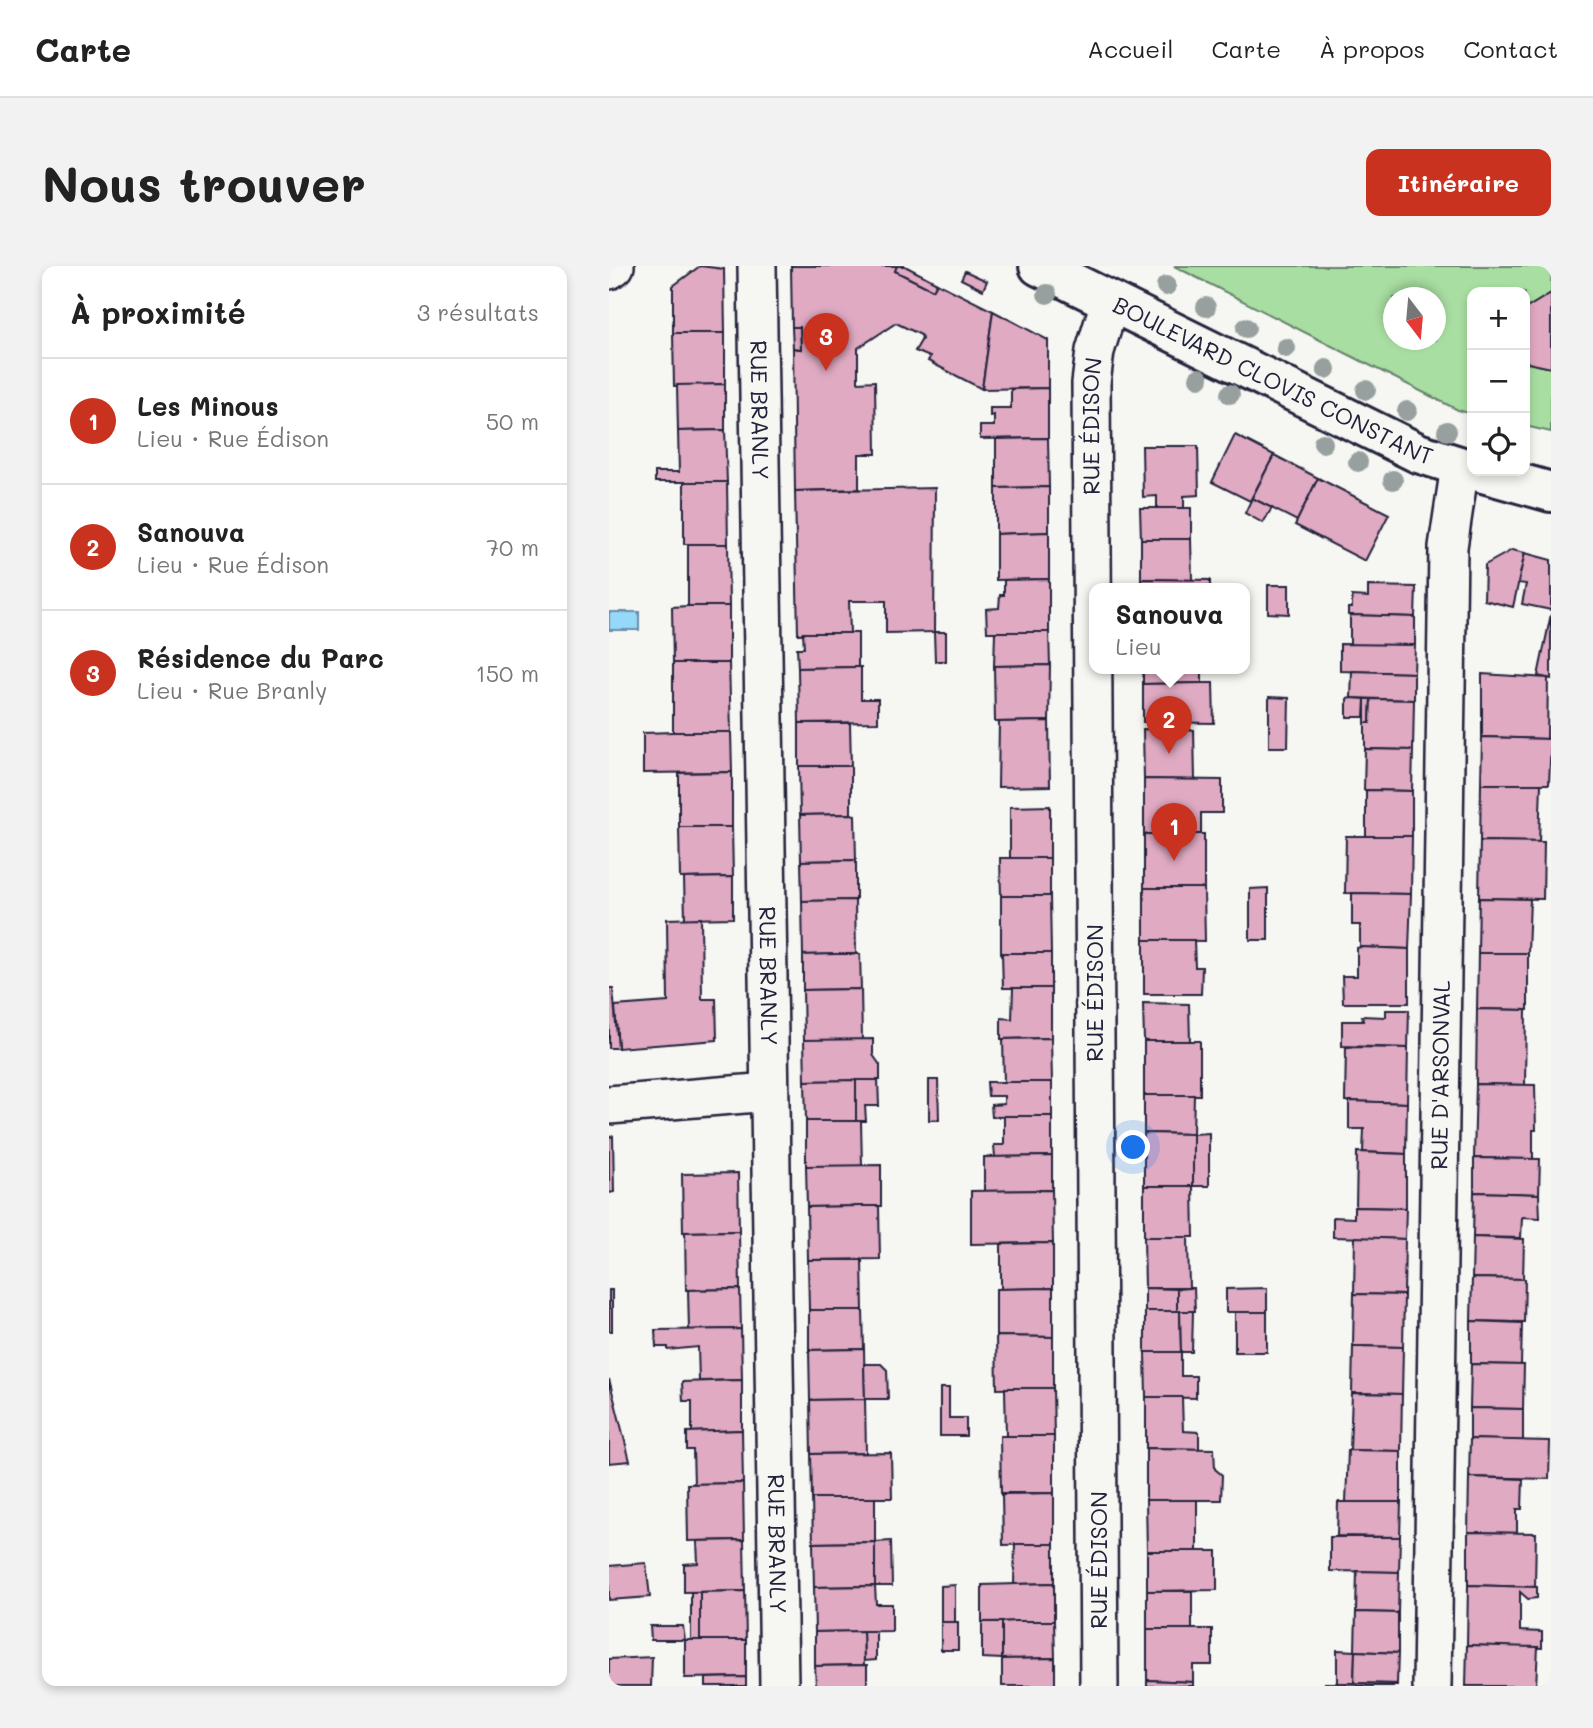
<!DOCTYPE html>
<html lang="fr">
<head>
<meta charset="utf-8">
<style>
	:root { --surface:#fff; --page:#f2f2f2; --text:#222; --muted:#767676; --line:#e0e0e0; --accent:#c8321e }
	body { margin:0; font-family:Mali,sans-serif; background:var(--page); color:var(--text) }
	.controls { position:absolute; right:21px; top:21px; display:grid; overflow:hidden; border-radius:14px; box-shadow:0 4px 10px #0003 }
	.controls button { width:63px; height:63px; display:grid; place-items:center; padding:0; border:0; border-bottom:2px solid var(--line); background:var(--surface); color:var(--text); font:35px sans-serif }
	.compass { position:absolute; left:774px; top:21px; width:63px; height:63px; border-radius:50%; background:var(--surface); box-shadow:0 4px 10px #0003; rotate:164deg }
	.you { position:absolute; left:525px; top:882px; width:24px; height:24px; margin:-18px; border:5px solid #fff; border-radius:50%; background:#1a73e8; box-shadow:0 0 0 10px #1a73e833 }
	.badge { display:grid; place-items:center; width:46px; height:46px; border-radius:50%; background:var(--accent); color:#fff; font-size:23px; font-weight:700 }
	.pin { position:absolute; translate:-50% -58px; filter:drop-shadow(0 2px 4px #0008) }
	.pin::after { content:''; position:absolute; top:37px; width:24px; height:21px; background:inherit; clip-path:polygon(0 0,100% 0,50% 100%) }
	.popup { position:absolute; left:480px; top:317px; width:161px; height:91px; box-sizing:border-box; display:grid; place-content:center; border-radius:14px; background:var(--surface); filter:drop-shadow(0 2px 5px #0005); font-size:23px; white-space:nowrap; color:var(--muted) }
	.popup b { font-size:26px; color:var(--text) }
	.popup::after { content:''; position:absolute; left:50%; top:100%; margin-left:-14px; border:14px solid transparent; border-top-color:var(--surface) }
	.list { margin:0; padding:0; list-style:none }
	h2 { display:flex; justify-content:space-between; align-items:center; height:91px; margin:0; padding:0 28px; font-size:30px }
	h2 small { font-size:23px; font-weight:400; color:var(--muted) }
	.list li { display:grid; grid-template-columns:46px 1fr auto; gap:21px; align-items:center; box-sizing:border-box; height:126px; padding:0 28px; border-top:2px solid var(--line) }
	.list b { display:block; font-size:26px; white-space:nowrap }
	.list p { margin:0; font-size:23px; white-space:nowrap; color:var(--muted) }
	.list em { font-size:23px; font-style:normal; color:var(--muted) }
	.icon { flex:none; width:38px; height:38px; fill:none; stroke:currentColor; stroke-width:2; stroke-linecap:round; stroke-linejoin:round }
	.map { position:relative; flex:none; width:942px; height:1420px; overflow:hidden; border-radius:14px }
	header { display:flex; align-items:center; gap:42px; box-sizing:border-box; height:98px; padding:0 35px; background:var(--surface); border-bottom:2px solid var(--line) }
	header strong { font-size:33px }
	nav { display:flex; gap:38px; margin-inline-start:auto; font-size:24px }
	.intro { display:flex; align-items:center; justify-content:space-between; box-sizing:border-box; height:168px; padding:0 42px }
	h1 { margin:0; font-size:49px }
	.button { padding:18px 32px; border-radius:14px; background:var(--accent); color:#fff; font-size:24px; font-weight:700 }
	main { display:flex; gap:42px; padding:0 42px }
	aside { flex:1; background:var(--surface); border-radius:14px; box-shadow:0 4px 10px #0003 }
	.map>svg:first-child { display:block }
	.green { fill:#a8dea1; stroke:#65806e; stroke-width:2; fill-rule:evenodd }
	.water { fill:#95d8f7; stroke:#678fac; stroke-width:2 }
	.building { fill:#e0aac3; stroke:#22223b; stroke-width:2 }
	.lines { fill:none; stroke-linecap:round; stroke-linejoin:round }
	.minor-casing { stroke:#22223b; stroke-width:42 }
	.tertiary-casing { stroke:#22223b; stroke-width:44 }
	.minor { stroke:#f6f6f2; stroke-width:37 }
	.tertiary { stroke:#f6f6f2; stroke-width:38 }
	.tree { fill:#97a09e }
	.labels { text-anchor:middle; stroke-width:6; stroke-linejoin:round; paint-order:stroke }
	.street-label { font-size:23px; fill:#22223b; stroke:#f6f6f2 }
</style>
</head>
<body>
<header>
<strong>Carte</strong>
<nav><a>Accueil</a><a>Carte</a><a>À propos</a><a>Contact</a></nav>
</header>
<div class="intro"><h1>Nous trouver</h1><a class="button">Itinéraire</a></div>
<main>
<aside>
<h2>À proximité<small>3 résultats</small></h2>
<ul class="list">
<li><span class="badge">1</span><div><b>Les Minous</b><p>Lieu · Rue Édison</p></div><em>50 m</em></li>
<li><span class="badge">2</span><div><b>Sanouva</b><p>Lieu · Rue Édison</p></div><em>70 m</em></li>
<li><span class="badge">3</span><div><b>Résidence du Parc</b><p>Lieu · Rue Branly</p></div><em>150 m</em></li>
</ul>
</aside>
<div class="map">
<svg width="942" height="1420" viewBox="0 0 942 1420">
	<rect width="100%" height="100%" fill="#f6f6f2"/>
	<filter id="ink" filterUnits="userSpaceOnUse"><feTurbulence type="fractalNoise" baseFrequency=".0143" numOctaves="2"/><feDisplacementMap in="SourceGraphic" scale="14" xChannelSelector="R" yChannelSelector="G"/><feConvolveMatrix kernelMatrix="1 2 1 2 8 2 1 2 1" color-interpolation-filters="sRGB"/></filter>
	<g filter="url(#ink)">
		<!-- green -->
		<path class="green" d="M565,0H942V166L916,160V26H863V148L849,144ZM785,32H827V74H785Z"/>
		<!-- water -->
		<rect class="water" x="0" y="346" width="30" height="18"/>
		<!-- building -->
		<g class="building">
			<path d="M91,0L115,3L116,67H64V20Z"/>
			<path d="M182,0H288L286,5L324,24L328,17L384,45L373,123L319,95L321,91L306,85L313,73L312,69L287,57L249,82V116L266,115L267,188H250V223L186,225L184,82L192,83L191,61H183Z"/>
			<path d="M288,0H296L328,17L324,24L286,5Z"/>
			<path d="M356,5L378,15L374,24L352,13Z"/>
			<path d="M942,27V102L919,97L916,91V43Z"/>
			<path d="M384,45L439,74V122L373,123Z"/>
			<path d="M183,61H191L192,83L184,82Z"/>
			<path d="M64,67H116V118L65,120Z"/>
			<path d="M116,118V164L69,165L68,119Z"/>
			<path d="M439,122V172L371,173V160H385V149L381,150V142H402V123Z"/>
			<path d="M116,164L118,216H46V206H70L69,165Z"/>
			<path d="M626,169L665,189L641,235L603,216Z"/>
			<path d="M439,172L440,221L387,222V173Z"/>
			<path d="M533,180H589L590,229L575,230V242H548V230L534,231Z"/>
			<path d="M665,189L709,212L688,255L643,232Z"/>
			<path d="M709,212L780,248L756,295L686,259Z"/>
			<path d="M75,216H118L119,278H75Z"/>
			<path d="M440,221V266L387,268V222Z"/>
			<path d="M326,222L325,366L277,367V335H240L241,367L189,368L186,225Z"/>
			<path d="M643,232L663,242L654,257L636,247Z"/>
			<path d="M531,242H582V273H532Z"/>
			<path d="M440,266V313L387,314V268Z"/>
			<path d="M532,273H582L583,314L532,313Z"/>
			<path d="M79,278H119L120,340H79Z"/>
			<path d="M903,284L916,287L904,341L875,334L876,299Z"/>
			<path d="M916,287L942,294V344L913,338L917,318L909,317Z"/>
			<path d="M440,313V366H378L377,343L390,342L391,329H395V314Z"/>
			<path d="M532,313L601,314V322H532Z"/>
			<path d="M659,319H680V348L659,347Z"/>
			<path d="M759,320L807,321L806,351L739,349V342H743V330L759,331Z"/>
			<path d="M79,340H120V397H64L63,341Z"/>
			<path d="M942,348V413L929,410Z"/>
			<path d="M741,349L806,351V379H741Z"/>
			<path d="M325,366H337V395H326Z"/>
			<path d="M386,366H440L441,399L385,400Z"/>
			<path d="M194,367H249V401L189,402L188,382H195Z"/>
			<path d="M731,378L806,379L805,407L731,405Z"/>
			<path d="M64,397H120L122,466H64Z"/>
			<path d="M441,399L440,455L386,456L385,400Z"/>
			<path d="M249,401H252V433H269V456L190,457L189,402Z"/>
			<path d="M534,402H593V417L534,418Z"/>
			<path d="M743,405L805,407V434L742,432Z"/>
			<path d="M873,408L939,412L938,473L873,471Z"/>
			<path d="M593,417H604L605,457L534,456V418Z"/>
			<path d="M660,431L680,432L679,481H660Z"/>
			<path d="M742,432L756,433L755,451H738V433Z"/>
			<path d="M756,433H762L761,457H756Z"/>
			<path d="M762,433L805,434L804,484L756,483V457H761Z"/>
			<path d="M440,455L441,520L389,521L390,456Z"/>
			<path d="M190,457H241L242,500H190Z"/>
			<path d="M534,463L585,464L586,514L535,513Z"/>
			<path d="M64,466H122L123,506L34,507V467Z"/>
			<path d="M873,471L942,473L940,518H872Z"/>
			<path d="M756,483L804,484L803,525L755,524Z"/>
			<path d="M190,500H242V548L191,549Z"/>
			<path d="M123,506V561H70V507Z"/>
			<path d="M535,513L613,514V547H592V569L535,568Z"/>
			<path d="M872,518H932L930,576L871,575Z"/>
			<path d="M757,524L803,525V570H757Z"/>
			<path d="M441,540V592L401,593V541Z"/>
			<path d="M242,548L246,549L247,594L192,595L191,549Z"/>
			<path d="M70,561H123L124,611L71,612Z"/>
			<rect x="535" y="568" width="60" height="54"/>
			<path d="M737,570H803L802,628L736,627Z"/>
			<path d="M871,575L935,576L934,633L870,632Z"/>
			<path d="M391,592H441V630H392Z"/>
			<path d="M247,594V634L193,635L192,595Z"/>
			<path d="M124,611V652L76,653L75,612Z"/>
			<path d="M535,622H595L596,675L535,674Z"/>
			<path d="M659,622V674H641V623Z"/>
			<path d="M743,627L802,628L800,683L751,681V659H743Z"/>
			<path d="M392,630H441L442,687H392Z"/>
			<path d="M870,632L921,633L919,687H869Z"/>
			<path d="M246,634L247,688L194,689L193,635Z"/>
			<path d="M92,652L93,733H107L108,774L9,782L6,740L59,736L58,653Z"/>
			<path d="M535,674H585L586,701H593L592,728H535Z"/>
			<path d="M751,681L800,683V737H734L733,710H748V682Z"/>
			<path d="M393,687H442V722H394Z"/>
			<path d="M869,687H919V744L868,743Z"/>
			<path d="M227,688H251L252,723L194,724V689Z"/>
			<path d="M0,722H4L9,782H0Z"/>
			<path d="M404,722H442V772L392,773V752L403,753Z"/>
			<path d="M252,723L253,774H195L194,724Z"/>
			<path d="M534,737L580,738L581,775H535Z"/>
			<path d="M868,743L917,744L916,819L867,818Z"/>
			<path d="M777,744H800L799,782L733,780V755H754L753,750L777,751Z"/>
			<path d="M442,772L443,816L395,817L394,773Z"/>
			<path d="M264,773V789L271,799V814L196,815L195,774Z"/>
			<rect x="535" y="775" width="56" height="54"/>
			<path d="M737,781L799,782L798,837L736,835Z"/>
			<path d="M247,814V855H197L196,815Z"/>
			<path d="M247,814H269L270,840H256L257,855H247Z"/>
			<path d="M320,814H329L330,854H320Z"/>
			<path d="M378,816H443V850L383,851L382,839L395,838V830H379Z"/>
			<path d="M867,818L926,819L927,864H924V893L865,892Z"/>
			<path d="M535,829H585L584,868L535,867Z"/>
			<path d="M740,835L798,837L797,888L754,886L755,863H740Z"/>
			<path d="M395,850H443V890L386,891L385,879H395Z"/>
			<path d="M197,855H252L253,900H197Z"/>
			<path d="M535,867L584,868V920H535Z"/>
			<path d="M600,867V920H584V868Z"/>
			<path d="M4,870L5,926L0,927V871Z"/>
			<path d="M748,886L797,888V942L747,941Z"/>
			<path d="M443,890V924L375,925V891Z"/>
			<path d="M865,892L931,893L930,928L865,926Z"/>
			<path d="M272,899V940L198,941L197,900Z"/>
			<path d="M129,907L130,965L74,966L73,908Z"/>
			<path d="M535,920H584L585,971H535Z"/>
			<path d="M443,924L444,977L362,978V925Z"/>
			<path d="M865,926L930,928L931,952L913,951L912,972L864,971Z"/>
			<path d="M252,940H270L271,993L199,994L198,941Z"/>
			<path d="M745,941L797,942L796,973L724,971V951L745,952Z"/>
			<path d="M130,965L131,1023L77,1024L76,966Z"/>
			<path d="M535,971H579L580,1022H536Z"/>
			<path d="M746,971L796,973L795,1029L745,1028Z"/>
			<path d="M864,971L915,973L914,1013L863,1012Z"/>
			<path d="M444,977V1022L392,1023V978Z"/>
			<path d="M199,994H253L254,1044H200Z"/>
			<path d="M863,1012L916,1013L915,1056L862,1055Z"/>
			<path d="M444,1022V1071L387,1070V1023Z"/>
			<path d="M536,1022L568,1023V1045H536Z"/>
			<path d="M580,1022H585L586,1045H568V1023Z"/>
			<path d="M658,1022V1046H617V1023Z"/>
			<path d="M131,1023L132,1063L80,1064L79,1024Z"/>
			<rect x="0" y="1024" width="3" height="41"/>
			<path d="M745,1028L795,1029L794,1081L744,1080Z"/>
			<path d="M200,1044H254L255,1083L200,1084Z"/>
			<path d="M536,1045H571L572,1086H536Z"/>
			<path d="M571,1045H584L583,1086H572Z"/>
			<rect x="626" y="1046" width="32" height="40"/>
			<path d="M862,1055L913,1057L912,1099L862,1098Z"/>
			<path d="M132,1063L133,1114L90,1115L89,1081L59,1084V1081H47L46,1064Z"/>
			<path d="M387,1070L444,1071V1122L388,1123Z"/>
			<path d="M744,1080L794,1081L793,1128L743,1127Z"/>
			<path d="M255,1083L256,1133L201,1134L200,1084Z"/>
			<path d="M536,1086H572V1110H587V1132L537,1131Z"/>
			<path d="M255,1098H272L278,1104L279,1133H256Z"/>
			<path d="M862,1098L915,1099L914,1143L861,1142Z"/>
			<path d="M0,1113L21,1195L0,1197Z"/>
			<path d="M133,1114V1164L83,1166V1135H74L73,1116Z"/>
			<path d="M331,1122H340V1152H357V1170H331Z"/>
			<path d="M396,1122H444L445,1170H397Z"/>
			<path d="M743,1127L793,1128L792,1185L741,1184Z"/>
			<path d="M537,1131H573L574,1165L590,1166V1183L537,1182Z"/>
			<path d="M256,1133L257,1187L202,1188L201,1134Z"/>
			<path d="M861,1142L914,1143V1175L861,1173Z"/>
			<path d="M133,1164L134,1217L85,1218L84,1184H78V1166Z"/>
			<path d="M391,1170H445V1227H392Z"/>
			<path d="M861,1173L941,1175L940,1213L860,1211Z"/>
			<path d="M537,1182L605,1183L606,1203L613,1209L612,1234H537Z"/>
			<path d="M739,1184L792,1185V1236H737Z"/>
			<path d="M282,1187L283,1232H203L202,1188Z"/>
			<path d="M860,1211L914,1213L913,1243H908V1267L859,1266Z"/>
			<path d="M134,1217L135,1274L79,1275L78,1218Z"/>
			<path d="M445,1227V1278L394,1279L393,1228Z"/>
			<path d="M203,1232H266V1276L204,1277Z"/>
			<path d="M537,1234H588V1285H538Z"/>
			<path d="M729,1236H792L791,1271L728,1270Z"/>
			<path d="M859,1266L927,1267L926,1321L859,1319Z"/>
			<path d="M721,1271H791L790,1306L721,1305Z"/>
			<path d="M135,1274L136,1325L75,1326V1298L89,1297L88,1275Z"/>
			<path d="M282,1275L283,1320H266V1276Z"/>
			<path d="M266,1276V1320L205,1321L204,1277Z"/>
			<path d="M406,1278H445V1317L405,1318Z"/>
			<path d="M538,1285H608V1324L538,1325Z"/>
			<path d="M37,1297L41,1331L0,1334V1300Z"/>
			<path d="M748,1305L790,1306L789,1347L747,1346Z"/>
			<path d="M445,1317V1355L373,1356V1319Z"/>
			<path d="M346,1319V1356H332V1320Z"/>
			<path d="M859,1319L928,1321V1332L919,1333L911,1326V1365L933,1366V1382L858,1379Z"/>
			<path d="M266,1320L267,1338H283V1365L206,1366L205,1321Z"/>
			<path d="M136,1325L137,1374H91V1326Z"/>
			<rect x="538" y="1325" width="45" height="38"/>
			<path d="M82,1326H91V1374L82,1375Z"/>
			<path d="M747,1346L789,1347V1387L746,1385Z"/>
			<path d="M406,1355H445L446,1392L393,1393V1356Z"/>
			<rect x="332" y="1356" width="17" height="28"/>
			<path d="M373,1356H393V1393L373,1392Z"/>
			<path d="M41,1360H74L76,1374H42Z"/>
			<path d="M538,1363H603V1399H584V1416L538,1414Z"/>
			<path d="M254,1365H267V1394L255,1395Z"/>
			<path d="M254,1365L255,1399L206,1400V1366Z"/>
			<path d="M76,1374H137V1411L76,1412Z"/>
			<path d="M858,1379L929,1381L927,1420H857Z"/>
			<path d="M728,1384L746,1385L745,1417H728Z"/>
			<path d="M746,1385L789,1387L788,1418L745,1417Z"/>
			<path d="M43,1391L42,1420H0V1393Z"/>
			<path d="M446,1392V1420H393V1393Z"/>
			<path d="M258,1399V1420H207L206,1400Z"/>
			<path d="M137,1411V1420H97V1412Z"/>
			<path d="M538,1414L584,1416V1420H538Z"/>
			<path d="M716,1417L788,1418V1420H716Z"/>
		</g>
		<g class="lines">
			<defs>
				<g id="minor">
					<path id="s1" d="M148,0L170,1420"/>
					<path d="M0,4L6,0"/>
					<path d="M0,839L160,826"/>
					<path id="s2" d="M490,1420L482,117L486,85L501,36"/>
					<path id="s3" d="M823,1420L839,281L851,200"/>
				</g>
				<g id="tertiary">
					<path id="s4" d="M430,0L809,187L863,204"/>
					<path d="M867,205L942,226"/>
				</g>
			</defs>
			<!-- minor casing -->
			<use href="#minor" class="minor-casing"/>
			<!-- tertiary casing -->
			<use href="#tertiary" class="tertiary-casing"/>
			<!-- minor -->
			<use href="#minor" class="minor"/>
			<!-- tertiary -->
			<use href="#tertiary" class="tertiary"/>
		</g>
		<!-- trees -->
		<g class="tree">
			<circle cx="557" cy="20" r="10"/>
			<circle cx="438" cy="28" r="10"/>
			<circle cx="597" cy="41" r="10"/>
			<circle cx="637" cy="62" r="10"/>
			<circle cx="677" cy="82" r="10"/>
			<circle cx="717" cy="103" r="10"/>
			<circle cx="590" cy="112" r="10"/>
			<circle cx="757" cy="124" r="10"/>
			<circle cx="621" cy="128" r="10"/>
			<circle cx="798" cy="145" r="10"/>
			<circle cx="838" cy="165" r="10"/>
			<circle cx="714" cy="177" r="10"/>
			<circle cx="749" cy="196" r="10"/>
			<circle cx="784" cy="214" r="10"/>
		</g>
	</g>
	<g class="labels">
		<!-- street labels -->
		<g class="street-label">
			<text dy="8" stroke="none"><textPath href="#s4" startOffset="261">BOULEVARD CLOVIS CONSTANT</textPath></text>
			<text dy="8" stroke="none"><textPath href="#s1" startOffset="144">RUE BRANLY</textPath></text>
			<text dy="8" stroke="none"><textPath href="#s2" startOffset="1260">RUE ÉDISON</textPath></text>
			<text dy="8" stroke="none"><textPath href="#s1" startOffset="710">RUE BRANLY</textPath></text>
			<text transform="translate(486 727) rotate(-90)" y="8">RUE ÉDISON</text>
			<text dy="8" stroke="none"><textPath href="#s3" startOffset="611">RUE D'ARSONVAL</textPath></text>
			<text dy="8" stroke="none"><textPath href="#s1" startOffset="1278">RUE BRANLY</textPath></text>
			<text transform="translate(490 1294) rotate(-90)" y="8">RUE ÉDISON</text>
		</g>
	</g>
</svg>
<div class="controls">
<button>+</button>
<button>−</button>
<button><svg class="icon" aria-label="locate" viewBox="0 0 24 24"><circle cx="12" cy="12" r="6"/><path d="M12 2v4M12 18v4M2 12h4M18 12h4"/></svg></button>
</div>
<svg class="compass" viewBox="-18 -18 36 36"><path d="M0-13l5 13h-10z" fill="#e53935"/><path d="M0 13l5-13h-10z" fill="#767676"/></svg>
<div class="you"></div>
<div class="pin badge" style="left:565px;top:595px">1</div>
<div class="pin badge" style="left:560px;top:488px">2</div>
<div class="popup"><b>Sanouva</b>Lieu</div>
<div class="pin badge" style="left:217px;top:105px">3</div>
</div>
</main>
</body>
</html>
